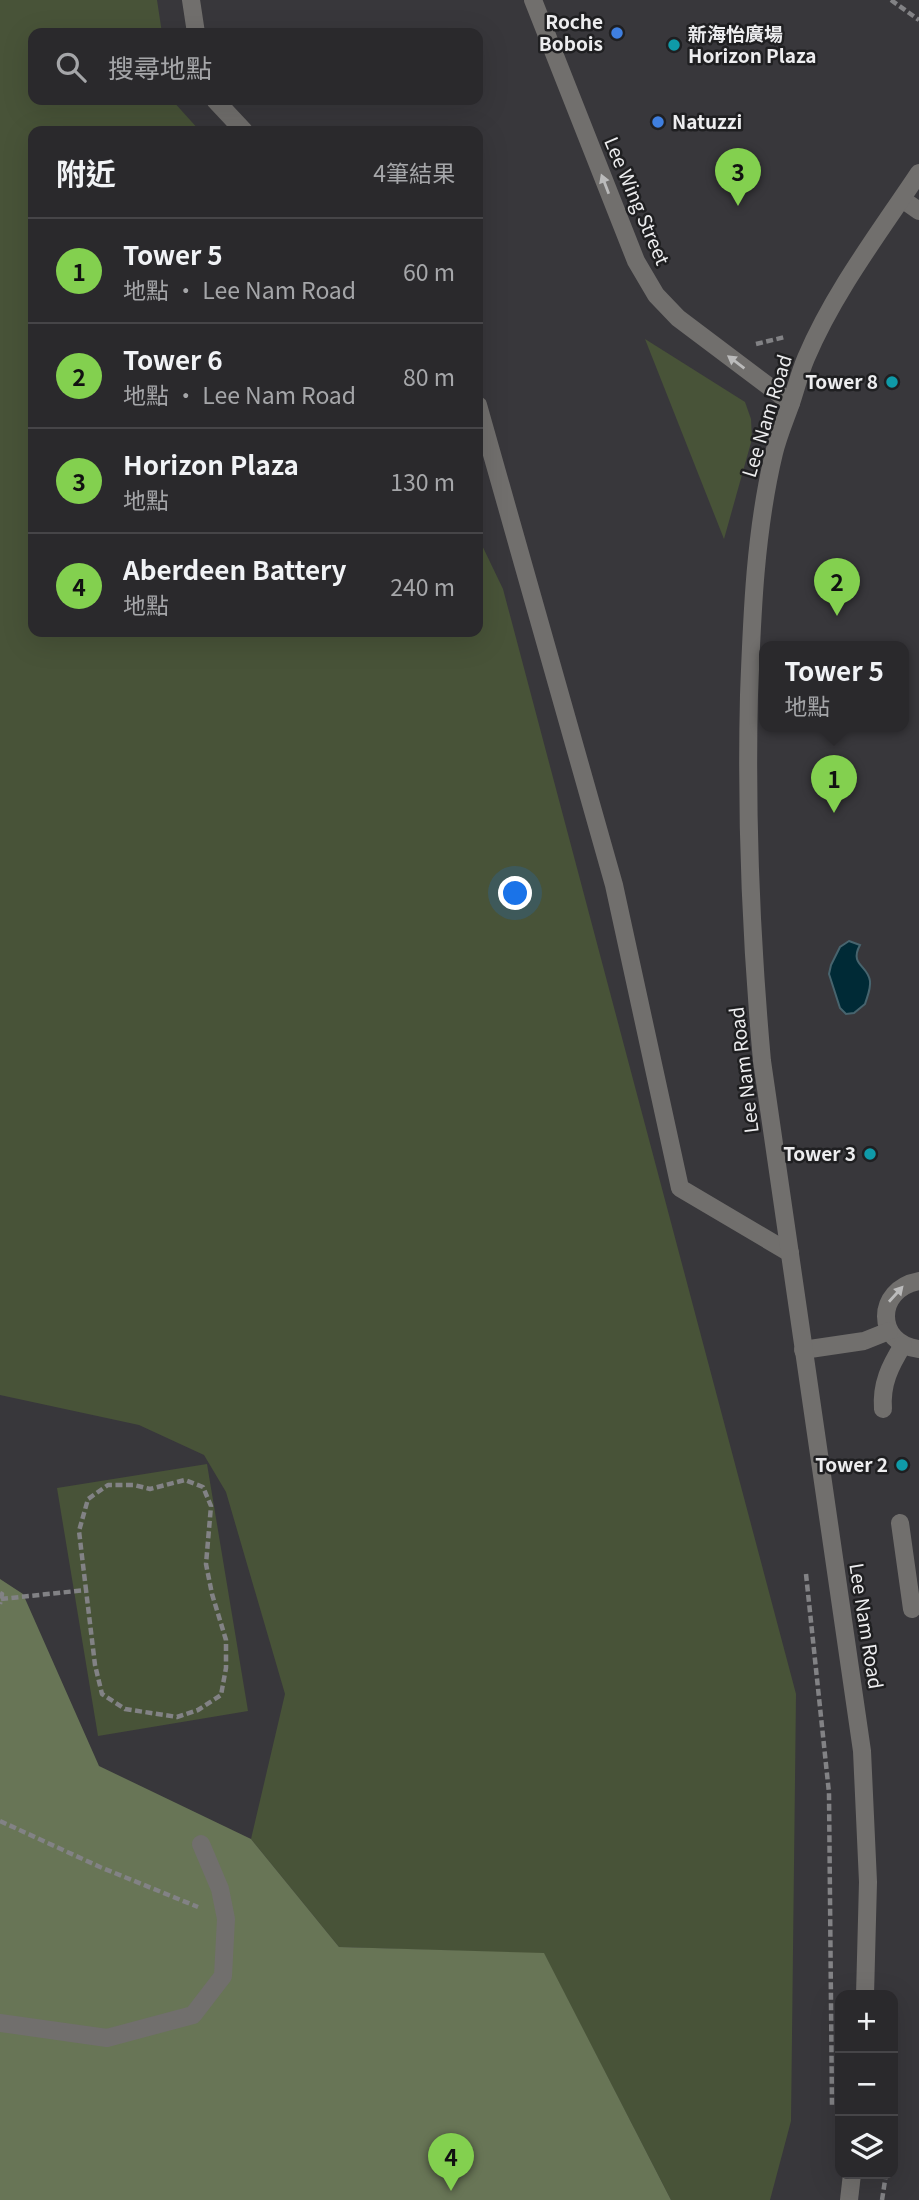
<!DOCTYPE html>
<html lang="zh-TW">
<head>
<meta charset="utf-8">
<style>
	:root { --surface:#2a292c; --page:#323134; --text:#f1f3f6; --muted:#a5a6a9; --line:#464548; --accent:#83d04f }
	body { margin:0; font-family:Georgia,"Noto Sans TC",serif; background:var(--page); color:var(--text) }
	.controls { position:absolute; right:21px; bottom:21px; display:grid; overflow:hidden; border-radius:14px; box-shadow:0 7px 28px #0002 }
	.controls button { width:63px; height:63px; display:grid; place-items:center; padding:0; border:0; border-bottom:2px solid var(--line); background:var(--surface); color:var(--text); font:35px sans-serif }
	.you { position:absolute; left:516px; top:894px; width:24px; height:24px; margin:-18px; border:5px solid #fff; border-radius:50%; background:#1a73e8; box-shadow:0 0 0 10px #1a73e833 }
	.badge { display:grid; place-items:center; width:46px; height:46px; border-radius:50%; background:var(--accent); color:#111; font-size:23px; font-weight:700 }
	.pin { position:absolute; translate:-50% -58px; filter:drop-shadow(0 2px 4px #0008) }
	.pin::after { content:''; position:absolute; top:37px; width:24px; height:21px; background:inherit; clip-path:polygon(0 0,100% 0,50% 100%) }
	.popup { position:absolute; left:759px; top:641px; width:150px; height:91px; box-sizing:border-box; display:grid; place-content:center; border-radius:14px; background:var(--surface); filter:drop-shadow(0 2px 5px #0005); font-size:23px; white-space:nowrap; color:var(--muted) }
	.popup b { font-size:26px; color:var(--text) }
	.popup::after { content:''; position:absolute; left:50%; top:100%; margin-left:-14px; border:14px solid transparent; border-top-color:var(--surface) }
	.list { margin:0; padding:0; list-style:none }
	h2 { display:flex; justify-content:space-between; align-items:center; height:91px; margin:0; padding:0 28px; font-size:30px }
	h2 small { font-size:23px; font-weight:400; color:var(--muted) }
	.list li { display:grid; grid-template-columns:46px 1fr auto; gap:21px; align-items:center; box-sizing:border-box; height:105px; padding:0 28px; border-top:2px solid var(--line) }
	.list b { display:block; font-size:26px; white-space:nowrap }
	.list p { margin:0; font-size:23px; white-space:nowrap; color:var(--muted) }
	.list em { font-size:23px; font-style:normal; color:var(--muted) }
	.icon { flex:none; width:38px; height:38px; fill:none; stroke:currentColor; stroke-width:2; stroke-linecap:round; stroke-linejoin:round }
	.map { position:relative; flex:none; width:919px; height:2200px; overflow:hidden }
	.search { position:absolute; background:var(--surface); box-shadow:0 7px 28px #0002; left:28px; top:28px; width:455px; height:77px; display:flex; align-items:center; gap:18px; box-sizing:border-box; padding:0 24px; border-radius:14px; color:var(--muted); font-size:26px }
	.panel { position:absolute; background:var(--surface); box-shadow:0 7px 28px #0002; left:28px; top:126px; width:455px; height:511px; border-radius:14px }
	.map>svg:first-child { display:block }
	.green { fill:#485338 }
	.forest { fill:#687556 }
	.water { fill:#002a36; stroke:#47646e; stroke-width:2 }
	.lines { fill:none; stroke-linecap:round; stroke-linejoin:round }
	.path { stroke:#828285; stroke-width:4.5; stroke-dasharray:7 3.5; stroke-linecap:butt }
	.service { stroke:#716f6d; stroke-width:18 }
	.minor { stroke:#716f6d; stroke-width:18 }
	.tertiary { stroke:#716f6d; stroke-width:18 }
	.oneway { fill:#bbb }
	.shop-dot { fill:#3f7fe0; stroke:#1f1f21; stroke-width:2.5 }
	.culture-dot { fill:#0f9aa8; stroke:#1f1f21; stroke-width:2.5 }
	.labels { text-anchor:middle; stroke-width:5; stroke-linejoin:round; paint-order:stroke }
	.poi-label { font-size:19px; font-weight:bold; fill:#ededef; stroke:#1f1f21; text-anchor:end }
	.street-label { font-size:19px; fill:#ededef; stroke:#1f1f21 }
</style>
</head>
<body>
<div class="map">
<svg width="919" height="2200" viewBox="0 0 919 2200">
	<rect width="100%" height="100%" fill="#38373b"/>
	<!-- green -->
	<g class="green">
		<path d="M0,0H157L162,33H33V100H172L200,131H33V632H478V537L503,589L796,1694L791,2121L770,2200H671L544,1954L339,1947L251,1839L285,1694L226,1492L204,1455L139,1425L0,1395Z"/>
		<path d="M645,339L745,402L751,419L752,439L724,539Z"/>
		<path d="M207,1464L248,1711L98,1736L57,1488Z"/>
	</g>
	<!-- forest -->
	<path class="forest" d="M0,1579L23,1594L99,1766L251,1839L339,1947L544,1953L671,2200H0Z"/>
	<!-- water -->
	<path class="water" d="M849,941L860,945C849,965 868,965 870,981C871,989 867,997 865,1004L854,1013L846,1014L840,1008L829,974L831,965L840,947Z"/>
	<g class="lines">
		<!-- path -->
		<g class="path">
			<path d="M891,0L919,20"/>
			<path d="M756,344L785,337"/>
			<path d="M806,1574L829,1793L832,2107"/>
			<path d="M0,1593L2,1594L0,1604"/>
			<path d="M1,1599L86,1590L79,1531L88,1499L108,1485H134L150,1489L185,1480L203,1487L211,1506L206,1564L212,1594L226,1640V1668L221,1695L198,1710L177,1717L125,1709L102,1694L95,1665L86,1590"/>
			<path d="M0,1821L100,1867L198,1907"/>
			<path d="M893,2059L894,2001"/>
			<path d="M882,2200L886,2174"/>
		</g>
		<!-- service -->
		<g class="service">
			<path d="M191,0L196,33"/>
			<path d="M215,100L244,131"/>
			<path d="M902,199L919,211"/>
			<path d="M478,405L614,885L680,1188L790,1253"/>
			<path d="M919,1281C875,1289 875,1344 919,1349"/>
			<path d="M803,1350L864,1341L889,1331"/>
			<path d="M883,1409C881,1384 890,1366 903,1345"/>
			<path d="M900,1523L912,1609"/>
			<path d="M0,2023L107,2038L193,2015L223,1976L226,1919L220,1889L201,1844"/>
		</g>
		<!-- minor -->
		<path class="minor" d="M533,0L636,261L656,295L678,318L791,403"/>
		<!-- tertiary -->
		<g class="tertiary">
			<path d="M865,1995L868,1882L862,1751L762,1061C751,939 746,818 749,695C752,615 755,532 774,453C778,436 785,420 791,403C796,388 800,372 806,358C834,292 879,233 919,173"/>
			<path d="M849,2200L852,2174"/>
		</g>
	</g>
	<!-- one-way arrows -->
	<defs><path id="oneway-solid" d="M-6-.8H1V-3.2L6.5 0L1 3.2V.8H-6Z" transform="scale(1.75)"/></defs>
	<g class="oneway">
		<use href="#oneway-solid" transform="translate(605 184) rotate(-111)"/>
		<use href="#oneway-solid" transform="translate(736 362) rotate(-143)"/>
		<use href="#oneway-solid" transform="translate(896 1294) rotate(-48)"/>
	</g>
	<!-- markers -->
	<g class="shop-dot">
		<circle cx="617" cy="33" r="7"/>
		<circle cx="658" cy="122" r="7"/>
	</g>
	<g class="culture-dot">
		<circle cx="674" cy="45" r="7"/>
		<circle cx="892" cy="382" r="7"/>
		<circle cx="870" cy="1154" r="7"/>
		<circle cx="902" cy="1465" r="7"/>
	</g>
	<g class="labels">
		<!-- poi labels -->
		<g class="poi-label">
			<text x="603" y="29">Roche<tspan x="603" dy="22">Bobois</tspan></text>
			<text x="688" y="41" text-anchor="start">新海怡廣場<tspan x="688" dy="22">Horizon Plaza</tspan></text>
			<text x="672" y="129" text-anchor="start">Natuzzi</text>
			<text x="878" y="389">Tower 8</text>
			<text x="856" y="1161">Tower 3</text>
			<text x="888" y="1472">Tower 2</text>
		</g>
		<!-- street labels -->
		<g class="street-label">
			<text transform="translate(637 201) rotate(67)" y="7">Lee Wing Street</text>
			<text transform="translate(767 416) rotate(-73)" y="7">Lee Nam Road</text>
			<text transform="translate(744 1070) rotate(-97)" y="7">Lee Nam Road</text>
			<text transform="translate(866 1626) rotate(81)" y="7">Lee Nam Road</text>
		</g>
	</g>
</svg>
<div class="controls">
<button>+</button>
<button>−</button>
<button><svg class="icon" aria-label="layers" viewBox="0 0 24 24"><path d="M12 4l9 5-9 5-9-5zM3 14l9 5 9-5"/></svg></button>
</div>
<div class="you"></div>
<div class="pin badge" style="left:834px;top:813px">1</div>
<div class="popup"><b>Tower 5</b>地點</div>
<div class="pin badge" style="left:837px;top:616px">2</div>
<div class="pin badge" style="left:738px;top:206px">3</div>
<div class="pin badge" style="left:451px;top:2191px">4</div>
<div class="search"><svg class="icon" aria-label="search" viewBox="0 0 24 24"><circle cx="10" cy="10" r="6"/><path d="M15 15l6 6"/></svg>搜尋地點</div>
<section class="panel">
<h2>附近<small>4筆結果</small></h2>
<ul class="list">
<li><span class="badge">1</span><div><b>Tower 5</b><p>地點 · Lee Nam Road</p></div><em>60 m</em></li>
<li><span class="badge">2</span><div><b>Tower 6</b><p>地點 · Lee Nam Road</p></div><em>80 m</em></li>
<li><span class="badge">3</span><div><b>Horizon Plaza</b><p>地點</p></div><em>130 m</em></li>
<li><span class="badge">4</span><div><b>Aberdeen Battery</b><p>地點</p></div><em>240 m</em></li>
</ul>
</section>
</div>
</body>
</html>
